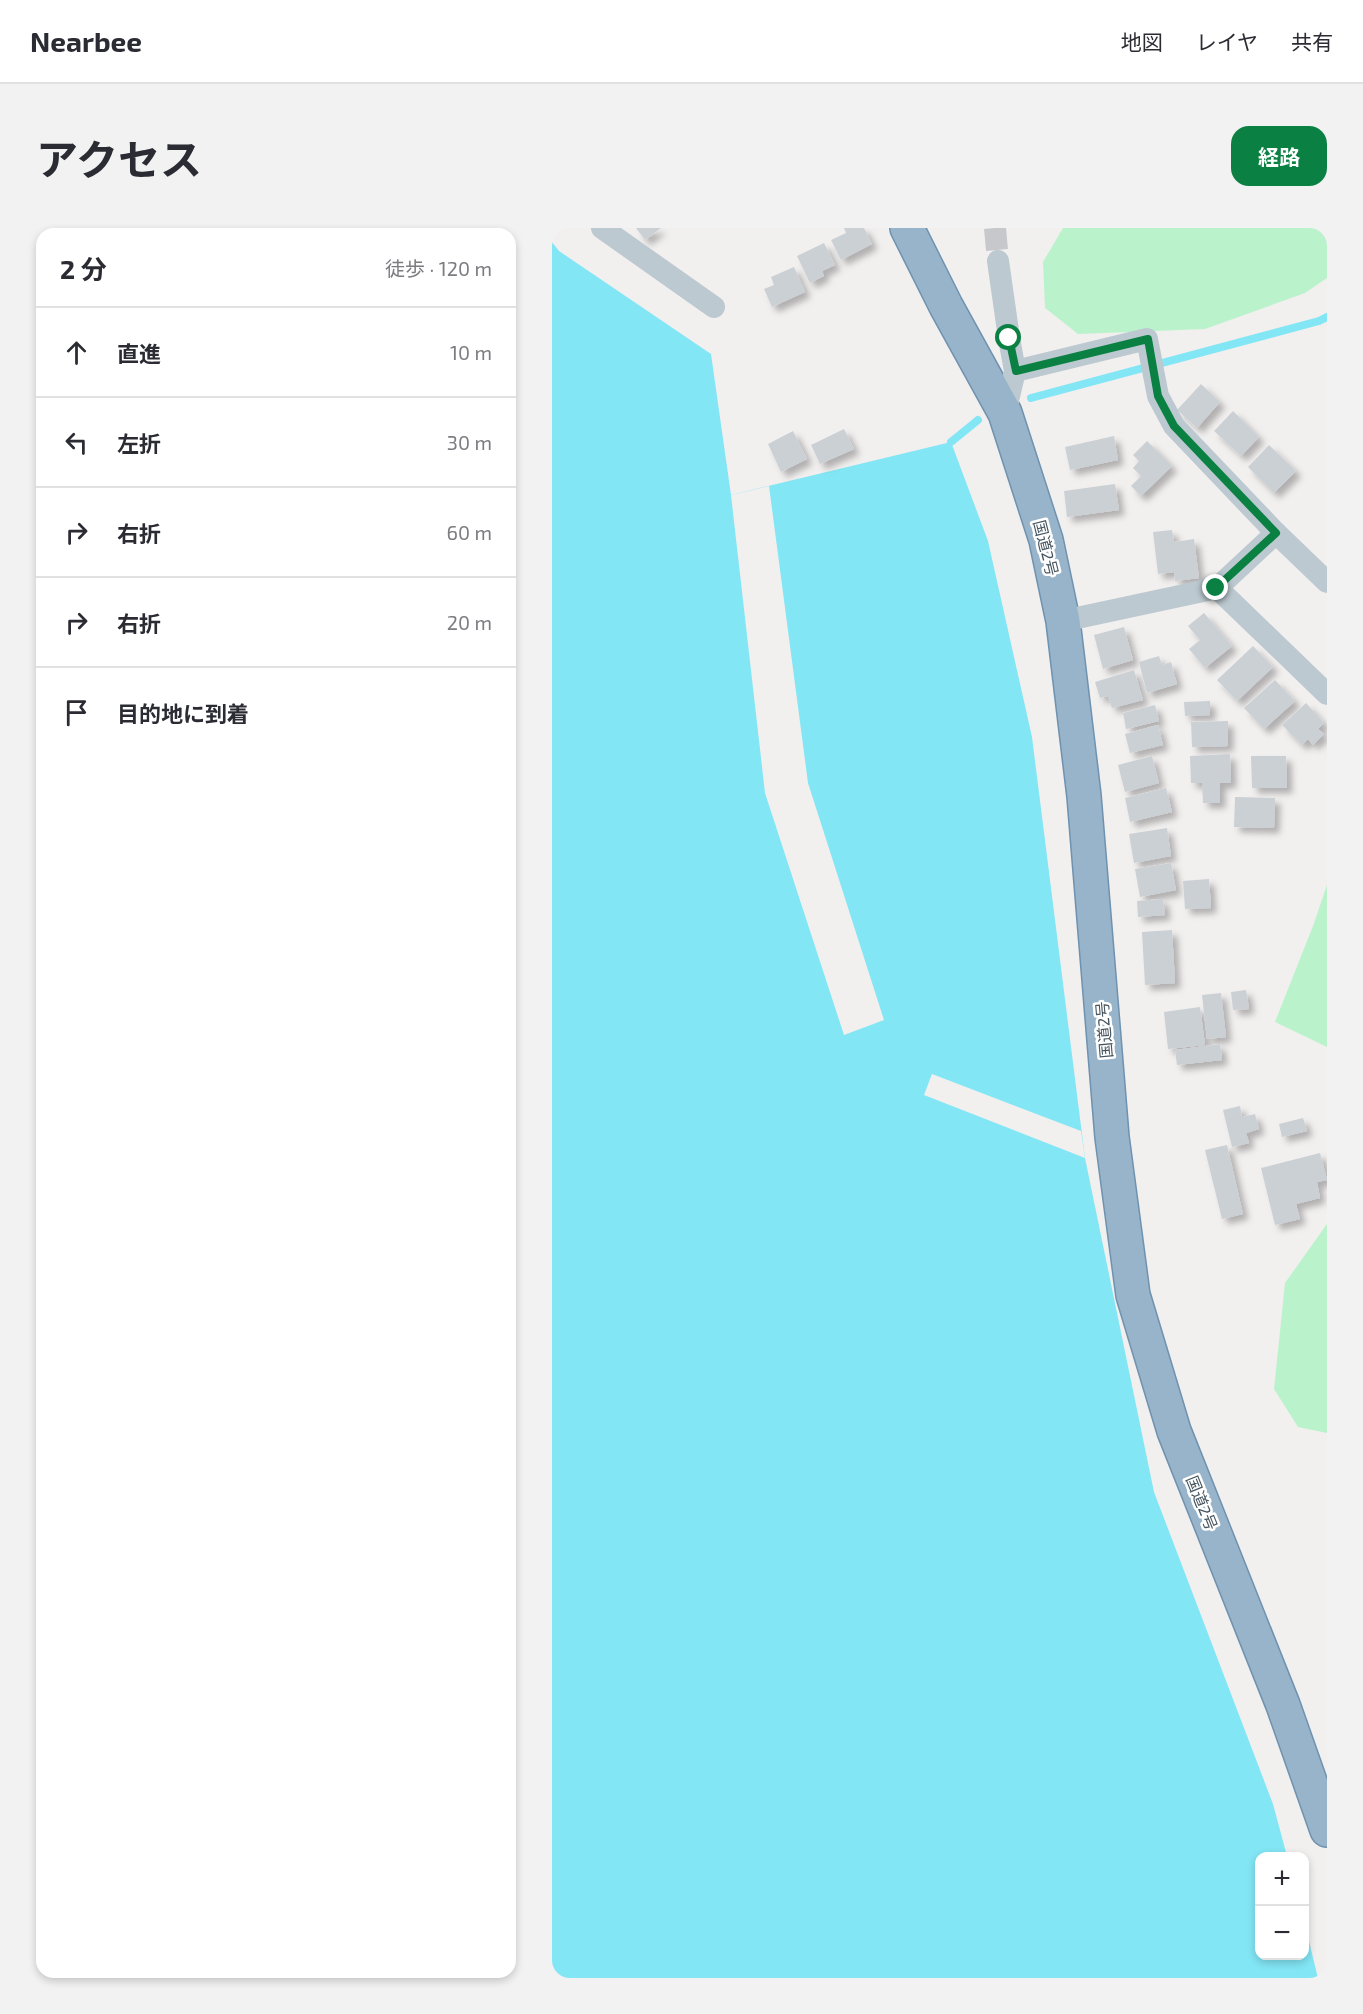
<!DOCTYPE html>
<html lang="ja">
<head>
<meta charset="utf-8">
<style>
	:root { --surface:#fff; --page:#f2f2f3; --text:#2b2b33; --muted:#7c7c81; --line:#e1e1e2; --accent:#0b8043 }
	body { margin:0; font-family:"Exo 2","Noto Sans JP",sans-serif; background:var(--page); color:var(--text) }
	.controls { position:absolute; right:18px; bottom:18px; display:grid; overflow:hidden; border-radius:12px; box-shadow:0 3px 9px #0003 }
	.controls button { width:54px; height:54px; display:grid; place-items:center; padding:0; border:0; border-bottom:2px solid var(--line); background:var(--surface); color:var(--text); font:30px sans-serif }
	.stop { position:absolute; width:18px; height:18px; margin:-14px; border:4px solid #0b8043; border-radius:50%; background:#fff }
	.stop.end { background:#0b8043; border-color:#fff; box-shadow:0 2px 6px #0008 }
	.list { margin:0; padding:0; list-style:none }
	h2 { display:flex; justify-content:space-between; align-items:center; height:78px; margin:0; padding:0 24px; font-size:26px }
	h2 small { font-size:20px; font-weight:400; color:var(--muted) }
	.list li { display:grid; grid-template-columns:39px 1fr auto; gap:18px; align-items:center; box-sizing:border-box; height:90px; padding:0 24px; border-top:2px solid var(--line) }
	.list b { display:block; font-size:22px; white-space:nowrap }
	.list em { font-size:20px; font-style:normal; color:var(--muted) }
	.icon { flex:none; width:33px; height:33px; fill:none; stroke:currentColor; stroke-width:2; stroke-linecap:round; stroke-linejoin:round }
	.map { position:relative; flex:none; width:775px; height:1750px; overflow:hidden; border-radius:18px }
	header { display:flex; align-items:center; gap:36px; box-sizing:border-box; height:84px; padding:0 30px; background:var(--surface); border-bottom:2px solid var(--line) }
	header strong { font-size:28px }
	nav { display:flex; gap:33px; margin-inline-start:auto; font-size:21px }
	.intro { display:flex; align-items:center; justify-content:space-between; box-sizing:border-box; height:144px; padding:0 36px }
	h1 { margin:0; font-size:42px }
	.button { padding:15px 27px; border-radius:18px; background:var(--accent); color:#fff; font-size:21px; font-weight:700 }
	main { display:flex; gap:36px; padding:0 36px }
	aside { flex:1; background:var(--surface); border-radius:18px; box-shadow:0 3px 9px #0003 }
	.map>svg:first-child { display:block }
	.green { fill:#baf3cb }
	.water { fill:#83e6f5 }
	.pier { fill:#f2efef }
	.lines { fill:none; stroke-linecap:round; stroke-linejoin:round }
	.stream { stroke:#83e6f5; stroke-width:8 }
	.building { fill:#cbd0d5; filter:url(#shadow) }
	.minor-tunnel { stroke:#c7c8cb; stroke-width:22; stroke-dasharray:22 11; stroke-linecap:butt }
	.trunk-casing { stroke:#6e92af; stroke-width:36 }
	.minor { stroke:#bcc9d0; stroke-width:22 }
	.trunk { stroke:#98b4ca; stroke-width:33 }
	.route { stroke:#0b8043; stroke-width:8 }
	.labels { text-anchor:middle; stroke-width:5; stroke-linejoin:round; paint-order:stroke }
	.street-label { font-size:16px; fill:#46555f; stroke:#fff }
</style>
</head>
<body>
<header>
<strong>Nearbee</strong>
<nav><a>地図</a><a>レイヤ</a><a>共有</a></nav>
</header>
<div class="intro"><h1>アクセス</h1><a class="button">経路</a></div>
<main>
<aside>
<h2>2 分<small>徒歩 · 120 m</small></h2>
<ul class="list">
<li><svg class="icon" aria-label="ahead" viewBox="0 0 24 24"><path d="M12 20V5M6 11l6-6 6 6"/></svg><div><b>直進</b></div><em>10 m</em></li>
<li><svg class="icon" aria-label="left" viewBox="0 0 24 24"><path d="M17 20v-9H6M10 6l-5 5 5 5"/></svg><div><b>左折</b></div><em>30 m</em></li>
<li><svg class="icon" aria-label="right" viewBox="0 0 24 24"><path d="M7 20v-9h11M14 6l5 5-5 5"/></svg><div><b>右折</b></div><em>60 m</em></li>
<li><svg class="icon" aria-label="right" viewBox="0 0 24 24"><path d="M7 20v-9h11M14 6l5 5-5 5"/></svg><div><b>右折</b></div><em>20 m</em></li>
<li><svg class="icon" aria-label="arrive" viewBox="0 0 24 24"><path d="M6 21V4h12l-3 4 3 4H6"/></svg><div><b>目的地に到着</b></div></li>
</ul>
</aside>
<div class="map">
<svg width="775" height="1750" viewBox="0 0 775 1750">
	<defs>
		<filter id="shadow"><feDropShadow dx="5.5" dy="5.5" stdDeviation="3" flood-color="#0004"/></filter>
	</defs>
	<rect width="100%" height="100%" fill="#f2efef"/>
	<!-- green -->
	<g class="green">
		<path d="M511,0H775V50L753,65L653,101L526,106L493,80L491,34Z"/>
		<path d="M775,657V819L723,794L761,698Z"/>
		<path d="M775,996V1205L746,1199L722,1161L733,1055Z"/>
	</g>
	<!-- water -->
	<path class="water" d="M0,14L7,23L159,126L179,267L399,214L436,313L480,509L533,930L602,1264L721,1576L735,1628H708V1728H752L753,1697L766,1750H0Z"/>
	<!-- pier -->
	<g class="pier">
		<path d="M217,258L256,555L332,792L292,807L213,565L179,267Z"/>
		<path d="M380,846L529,903L533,930L372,867Z"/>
	</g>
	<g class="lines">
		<!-- stream -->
		<g class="stream">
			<path d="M479,170L767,93L775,89"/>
			<path d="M399,214L426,192"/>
		</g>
	</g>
	<!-- building -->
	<g class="building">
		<path d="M84,0H109L93,12Z"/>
		<path d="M292,0H312L320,16L289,32L279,12L294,5Z"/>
		<path d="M272,15L283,37L270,43L272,48L258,55L245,28Z"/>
		<path d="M242,39L253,64L220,79L212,61L222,57L219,49Z"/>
		<path d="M649,156L668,174L645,200L625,182Z"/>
		<path d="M681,183L707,209L689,228L662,203Z"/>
		<path d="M292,201L302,221L268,236L259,217Z"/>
		<path d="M241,203L255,231L229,244L216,216Z"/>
		<path d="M562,208L566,232L518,242L513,219Z"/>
		<path d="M595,213L620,238L589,268L579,258L589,248L581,240L587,233L581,227Z"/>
		<path d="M717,217L744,243L722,265L696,239Z"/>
		<path d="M563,256L567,282L515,289L512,263Z"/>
		<path d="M620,302L622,314L642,311L647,350L623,353L622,344L606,346L601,304Z"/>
		<path d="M652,385L680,418L653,440L637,421L648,412L636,398Z"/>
		<path d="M572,399L581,432L551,441L542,407Z"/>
		<path d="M701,418L721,439L685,473L665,452Z"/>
		<path d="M607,428L610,437L619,434L625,456L595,465L587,434Z"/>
		<path d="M582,442L591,472L560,480L556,468L548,470L543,454Z"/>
		<path d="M723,452L743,473L712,501L692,480Z"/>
		<path d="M658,473V487L633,488L632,474Z"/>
		<path d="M754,475L772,495L766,501L772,506L761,517L756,511L750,517L730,497Z"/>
		<path d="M603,477L607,493L574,501L571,485Z"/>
		<path d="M676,493V518L640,519L639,494Z"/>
		<path d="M606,497L611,517L578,525L573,506Z"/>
		<path d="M678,526L679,555H668V575H651L650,555H639L638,528Z"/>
		<path d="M600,528L607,555L573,564L566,537Z"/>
		<path d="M699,528H734L735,560H700Z"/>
		<path d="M614,560L620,584L578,594L573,570Z"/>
		<path d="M683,569L723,570L722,600L682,599Z"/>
		<path d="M615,600L619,628L582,635L577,606Z"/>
		<path d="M619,635L624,662L588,669L583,641Z"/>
		<path d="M657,651L659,680L633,681L631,653Z"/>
		<path d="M611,671L613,687L586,689L585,673Z"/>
		<path d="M620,702L623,755L593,757L590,704Z"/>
		<path d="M694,762L697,781L681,782L679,764Z"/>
		<path d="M669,765L674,809L655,811L650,767Z"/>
		<path d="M648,779L653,817L616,821L612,784Z"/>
		<path d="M668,816L670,832L625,837L623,822Z"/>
		<path d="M688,878L690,889L703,886L707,901L694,905L697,915L680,919L671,882Z"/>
		<path d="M751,890L755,903L730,909L727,896Z"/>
		<path d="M675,917L691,986L670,991L653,922Z"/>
		<path d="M768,925L775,952L765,954L768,970L744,976L748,991L723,997L709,940Z"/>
	</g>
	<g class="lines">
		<!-- minor-tunnel -->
		<path class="minor-tunnel" d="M443,0L446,33"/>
		<defs>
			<path id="trunk" d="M355,0L394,78L453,185L494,312L511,393L532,568L560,909L581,1067L622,1203L731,1477L775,1602"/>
		</defs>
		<!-- trunk casing -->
		<use href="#trunk" class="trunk-casing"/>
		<!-- minor -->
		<g class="minor">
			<path d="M50,0L162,79"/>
			<path d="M446,33L457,110L463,143L453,185"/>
			<path d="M463,143L595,111L606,168L622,198L724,305L775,354"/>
			<path d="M665,360L775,466"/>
			<path d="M511,393L665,360L724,305"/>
		</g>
		<!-- trunk -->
		<use href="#trunk" class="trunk"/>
	</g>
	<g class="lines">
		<!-- route -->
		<path class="route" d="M457,110L464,143L596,111L606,168L622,198L724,305L664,360"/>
	</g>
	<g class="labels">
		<!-- street labels -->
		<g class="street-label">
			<text transform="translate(494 320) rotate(76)" y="6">国道2号</text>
			<text transform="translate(552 802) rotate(-95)" y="6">国道2号</text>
			<text transform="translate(650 1275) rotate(68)" y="6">国道2号</text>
		</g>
	</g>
</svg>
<div class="controls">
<button>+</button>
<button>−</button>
</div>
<div class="stop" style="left:457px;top:110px"></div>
<div class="stop end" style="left:664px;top:360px"></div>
</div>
</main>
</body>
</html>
